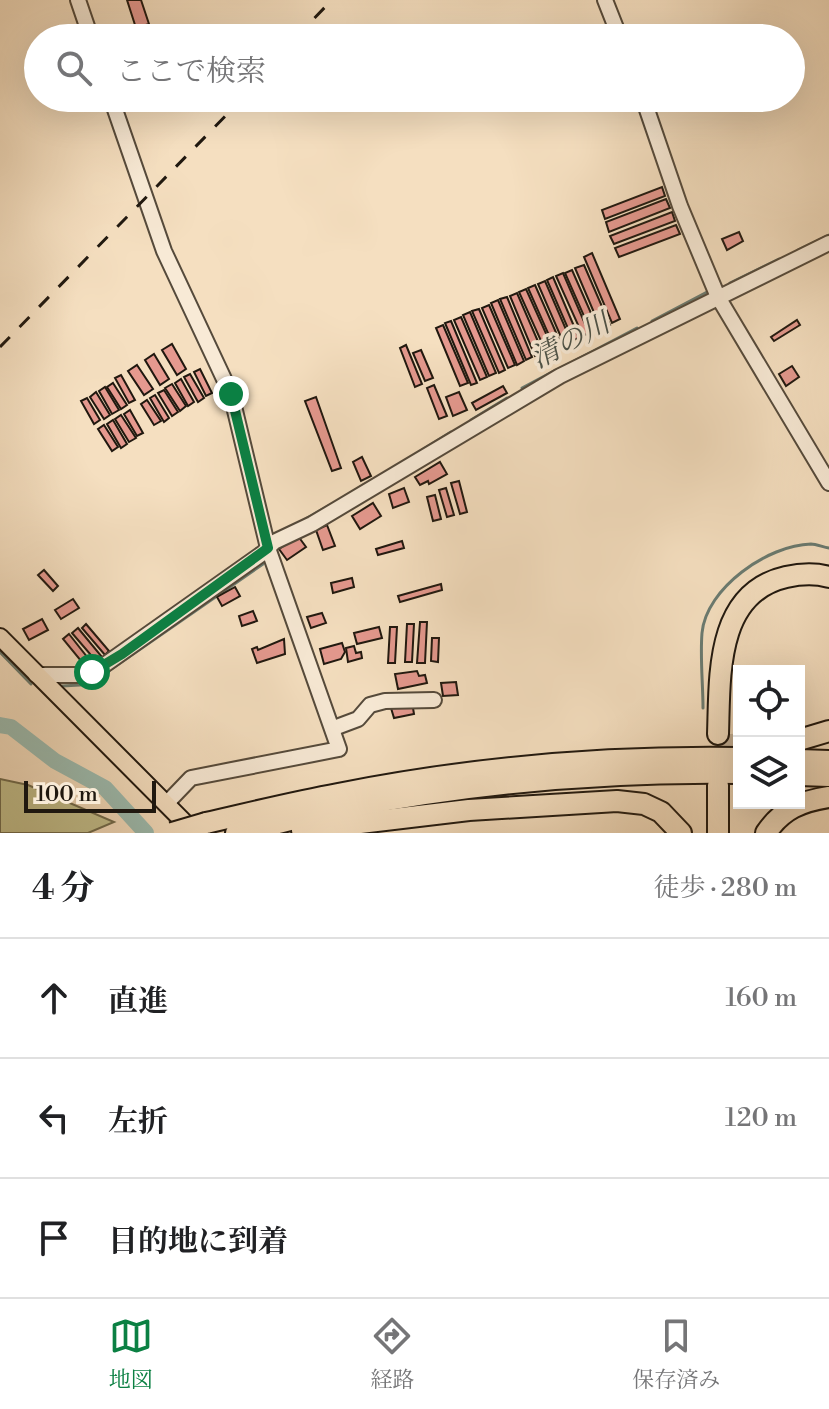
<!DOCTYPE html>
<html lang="ja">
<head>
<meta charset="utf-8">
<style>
	:root { --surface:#fff; --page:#f2f2f2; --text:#202124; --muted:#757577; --line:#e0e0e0; --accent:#0b8043 }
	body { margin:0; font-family:"Libre Bodoni","Noto Serif JP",serif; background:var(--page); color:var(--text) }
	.controls { position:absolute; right:24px; bottom:24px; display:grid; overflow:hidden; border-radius:0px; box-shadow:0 8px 32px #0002 }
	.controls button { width:72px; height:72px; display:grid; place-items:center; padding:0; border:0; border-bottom:2px solid var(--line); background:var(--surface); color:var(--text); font:40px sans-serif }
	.scale { position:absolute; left:24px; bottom:20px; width:132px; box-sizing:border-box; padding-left:8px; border:4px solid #20180f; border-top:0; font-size:22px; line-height:28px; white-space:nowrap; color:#20180f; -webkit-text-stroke:6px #f8ead6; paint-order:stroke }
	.stop { position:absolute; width:24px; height:24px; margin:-18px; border:6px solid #0b8043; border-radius:50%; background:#fff }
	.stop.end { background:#0b8043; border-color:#fff; box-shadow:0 2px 8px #0008 }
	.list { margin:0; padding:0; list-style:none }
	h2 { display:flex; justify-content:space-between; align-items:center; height:104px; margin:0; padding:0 32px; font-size:34px }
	h2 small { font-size:26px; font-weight:400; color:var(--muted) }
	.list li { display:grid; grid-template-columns:52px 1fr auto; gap:24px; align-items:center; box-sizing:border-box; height:120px; padding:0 32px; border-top:2px solid var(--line) }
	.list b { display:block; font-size:30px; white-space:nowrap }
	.list em { font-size:26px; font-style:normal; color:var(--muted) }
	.icon { flex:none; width:44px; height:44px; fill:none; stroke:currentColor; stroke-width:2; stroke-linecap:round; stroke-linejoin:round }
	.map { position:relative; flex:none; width:829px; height:833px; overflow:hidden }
	.search { position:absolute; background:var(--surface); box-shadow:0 8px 32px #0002; left:24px; right:24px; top:24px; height:88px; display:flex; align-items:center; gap:20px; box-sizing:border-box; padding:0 28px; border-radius:44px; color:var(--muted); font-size:30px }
	.sheet { height:464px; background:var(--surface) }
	nav { display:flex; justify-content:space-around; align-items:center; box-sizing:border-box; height:112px; border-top:2px solid var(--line); background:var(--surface); font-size:22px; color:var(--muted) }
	nav a { display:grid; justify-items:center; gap:4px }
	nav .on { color:var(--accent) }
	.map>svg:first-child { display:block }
	.green { fill:#c2c08e; stroke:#716c4e; stroke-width:2 }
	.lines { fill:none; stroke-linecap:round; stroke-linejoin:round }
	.stream { stroke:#6a7b71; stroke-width:3 }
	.river { stroke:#9cbdb2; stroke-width:16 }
	.building { fill:#e5998f; stroke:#20180f; stroke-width:2 }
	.highway-tunnel { stroke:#cab79d; stroke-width:20; stroke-dasharray:20 10; stroke-linecap:butt }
	.minor-casing { stroke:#554a3b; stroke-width:18 }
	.major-casing { stroke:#20180f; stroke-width:20 }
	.highway-casing { stroke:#20180f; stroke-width:24 }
	.minor { stroke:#f8ead6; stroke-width:14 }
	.major { stroke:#f5dfc0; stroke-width:16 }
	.highway { stroke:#f5dfc0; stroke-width:20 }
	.rail { stroke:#20180f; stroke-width:3; stroke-dasharray:14 14; stroke-linecap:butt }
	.highway-bridge-casing { stroke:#20180f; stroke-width:24; stroke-linecap:butt }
	.highway-bridge { stroke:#f5dfc0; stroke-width:20 }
	.route { stroke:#0b8043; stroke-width:10 }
	.labels { text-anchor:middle; stroke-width:7; stroke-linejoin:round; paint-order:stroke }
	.water-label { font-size:28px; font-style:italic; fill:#4b5248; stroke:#f8ead6 }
</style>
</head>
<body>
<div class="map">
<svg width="829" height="833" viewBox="0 0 829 833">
	<rect width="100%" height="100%" fill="#f5dfc0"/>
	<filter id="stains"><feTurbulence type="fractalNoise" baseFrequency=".0025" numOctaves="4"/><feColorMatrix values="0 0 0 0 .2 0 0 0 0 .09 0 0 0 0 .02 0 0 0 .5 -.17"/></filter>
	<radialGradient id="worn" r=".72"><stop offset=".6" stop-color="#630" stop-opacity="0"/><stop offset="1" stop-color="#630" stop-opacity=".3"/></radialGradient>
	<!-- green -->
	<path class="green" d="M0,779L28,785L114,822L88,833H0Z"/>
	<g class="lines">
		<!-- stream -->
		<g class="stream">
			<path d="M798,250L829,235"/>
			<path d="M730,283L779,259"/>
			<path d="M652,321L709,291"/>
			<path d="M561,368L637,328"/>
			<path d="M522,388L554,371"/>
			<path d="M471,420L507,398"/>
			<path d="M419,452L451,432"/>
			<path d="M344,497L365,484"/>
			<path d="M302,521L330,505"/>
			<path d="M0,652L31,684"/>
			<path d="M62,686L80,685L100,677L263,564"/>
			<path d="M703,708C703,684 700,658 702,633C706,588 768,545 811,544C816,544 823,547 829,548"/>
		</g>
		<!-- river -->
		<path class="river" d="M0,725L11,727L55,761L105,788L146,833"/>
	</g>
	<!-- building -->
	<g class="building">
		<path d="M127,0H141L149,24L136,28Z"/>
		<path d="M662,187L665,196L605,219L602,210Z"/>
		<path d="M666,199L670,208L609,232L606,222Z"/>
		<path d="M672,212L675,221L614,244L610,236Z"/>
		<path d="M676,225L680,234L619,257L615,248Z"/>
		<path d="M739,232L743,241L727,250L722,239Z"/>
		<path d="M592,253L620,319L612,323L584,257Z"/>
		<path d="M584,265L610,325L601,329L575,268Z"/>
		<path d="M572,270L598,329L591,332L565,273Z"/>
		<path d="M563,273L589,333L583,336L556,276Z"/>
		<path d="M553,277L579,338L573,340L547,280Z"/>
		<path d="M545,281L571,341L564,344L538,284Z"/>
		<path d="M535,285L562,346L555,349L528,288Z"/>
		<path d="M526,289L553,349L546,352L519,292Z"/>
		<path d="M517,293L543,353L535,356L510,296Z"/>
		<path d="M507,297L532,357L526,360L500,299Z"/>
		<path d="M498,300L524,361L517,365L491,303Z"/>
		<path d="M489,305L515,365L508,368L482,308Z"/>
		<path d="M479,309L505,370L499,373L472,311Z"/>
		<path d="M470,312L496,373L489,376L463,315Z"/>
		<path d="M461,317L487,377L480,380L454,320Z"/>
		<path d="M797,320L800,325L774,341L771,337Z"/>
		<path d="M451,321L477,383L471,385L445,323Z"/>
		<path d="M443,325L468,383L460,386L436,328Z"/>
		<path d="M172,344L186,369L177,375L162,350Z"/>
		<path d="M406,345L422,384L415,387L400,348Z"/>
		<path d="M421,350L433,378L425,381L413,353Z"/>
		<path d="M154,354L169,379L160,385L145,360Z"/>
		<path d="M137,365L153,389L144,395L128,371Z"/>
		<path d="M792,366L799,377L786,386L779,374Z"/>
		<path d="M200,369L212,393L206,396L194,372Z"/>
		<path d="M190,374L204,398L198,402L184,377Z"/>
		<path d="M121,375L135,400L129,403L115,378Z"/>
		<path d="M181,379L194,402L188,406L175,383Z"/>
		<path d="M113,383L127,405L121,409L107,387Z"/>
		<path d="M172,384L186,406L180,411L165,388Z"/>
		<path d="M434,385L447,416L439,419L427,388Z"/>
		<path d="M503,386L507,393L476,410L472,403Z"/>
		<path d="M105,387L119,410L112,414L99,391Z"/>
		<path d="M164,390L178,412L172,416L158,393Z"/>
		<path d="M96,392L110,415L104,419L90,397Z"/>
		<path d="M459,392L467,410L453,416L446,397Z"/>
		<path d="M155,395L169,418L164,422L150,398Z"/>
		<path d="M316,397L341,468L332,471L305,401Z"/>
		<path d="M87,398L100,420L94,424L81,401Z"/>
		<path d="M147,400L161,421L154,425L141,404Z"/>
		<path d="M130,410L143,433L137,436L124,414Z"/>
		<path d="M121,415L136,438L129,442L115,419Z"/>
		<path d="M113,420L127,444L121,448L107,424Z"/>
		<path d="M104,425L118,447L112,451L98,429Z"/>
		<path d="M362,457L371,476L361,481L353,462Z"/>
		<path d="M440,462L447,474L429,484L428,481L420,485L415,477Z"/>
		<path d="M459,481L467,512L460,514L451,483Z"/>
		<path d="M404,488L409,502L393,508L389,494Z"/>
		<path d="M446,488L454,515L447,517L439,490Z"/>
		<path d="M435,495L441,519L433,521L427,497Z"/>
		<path d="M373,503L381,516L360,529L352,516Z"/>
		<path d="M327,525L335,546L323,550L316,530Z"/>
		<path d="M298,536L306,547L287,560L279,549Z"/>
		<path d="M402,541L404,548L378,555L376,549Z"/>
		<path d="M44,570L58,586L53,591L38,575Z"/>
		<path d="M352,578L354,587L333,593L331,583Z"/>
		<path d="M441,584L442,590L400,602L398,596Z"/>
		<path d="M235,587L240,596L222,606L217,597Z"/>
		<path d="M73,599L79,608L61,619L55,610Z"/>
		<path d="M253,611L257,621L242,626L239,616Z"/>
		<path d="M322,613L326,623L311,628L307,617Z"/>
		<path d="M42,619L48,630L29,640L23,629Z"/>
		<path d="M420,622H427L425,663H417Z"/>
		<path d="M86,624L109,651L105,655L82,628Z"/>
		<path d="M407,624H414L412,662H405Z"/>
		<path d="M379,627L382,638L357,644L354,633Z"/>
		<path d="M390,627H397L395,663H388Z"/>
		<path d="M78,628L102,657L96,661L72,633Z"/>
		<path d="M69,634L91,662L86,667L63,639Z"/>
		<path d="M432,638H439L438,662L431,661Z"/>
		<path d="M284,639L285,654L257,663L252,649L257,647L258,650Z"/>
		<path d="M342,643L345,652L341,659L324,664L320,649Z"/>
		<path d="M354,646L356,653L361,652L362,658L348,662L346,648Z"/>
		<path d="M417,671L419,676L425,675L427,683L398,689L395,674Z"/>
		<path d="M456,682L458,695L443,696L441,683Z"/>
		<path d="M412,702L414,714L394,718L391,708Z"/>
	</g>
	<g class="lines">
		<!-- highway-tunnel -->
		<path class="highway-tunnel" d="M728,734L729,786"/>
		<defs>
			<g id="minor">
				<path d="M78,0L91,38"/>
				<path d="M605,0L620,38"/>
				<path d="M111,98L164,251L231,394L268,548L339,749L191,778L166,804"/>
				<path d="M643,98L680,206L718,297L829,483"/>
				<path d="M36,675H80L103,666L263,553L274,542L312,524L560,376L829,243"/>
				<path d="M334,728L358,719L370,705L385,701L434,700"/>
			</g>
			<path id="major" d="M0,637L195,833"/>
			<g id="highway">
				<path d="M718,734C720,677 715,593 786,577C800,574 815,573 829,577"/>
				<path d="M799,740L829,731"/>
				<path d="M799,760L829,761"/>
				<path d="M799,775L829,776"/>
				<path d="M206,823C250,813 294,802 338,794C469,768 605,756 739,758"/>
				<path d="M302,830L469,810L617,801L644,804L661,812L681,833"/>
				<path d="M236,833C272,825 308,815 344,808C474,783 606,771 739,773"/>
				<path d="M718,833V785"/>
				<path d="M766,833C782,809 802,801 829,797"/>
			</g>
		</defs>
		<!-- minor casing -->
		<use href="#minor" class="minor-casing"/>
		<!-- major casing -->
		<use href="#major" class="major-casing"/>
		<!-- highway casing -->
		<use href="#highway" class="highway-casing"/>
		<!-- minor -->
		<use href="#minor" class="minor"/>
		<!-- major -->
		<use href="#major" class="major"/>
		<!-- highway -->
		<use href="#highway" class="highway"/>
		<!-- rail -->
		<g class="rail">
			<path d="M295,38L332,0"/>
			<path d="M0,347L243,98"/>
		</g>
		<defs>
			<path id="highway-bridge" d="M172,833L206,823"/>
		</defs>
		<!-- highway-bridge casing -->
		<use href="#highway-bridge" class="highway-bridge-casing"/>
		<!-- highway-bridge -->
		<use href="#highway-bridge" class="highway-bridge"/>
	</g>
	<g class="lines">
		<!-- route -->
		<path class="route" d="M92,672L122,654L268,548L231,394"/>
	</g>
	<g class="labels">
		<!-- water labels -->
		<g class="water-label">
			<text transform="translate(570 340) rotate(-28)" y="10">清の川</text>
		</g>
	</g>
	<rect width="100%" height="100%" filter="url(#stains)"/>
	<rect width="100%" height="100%" fill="url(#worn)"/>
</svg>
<div class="controls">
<button><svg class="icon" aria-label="locate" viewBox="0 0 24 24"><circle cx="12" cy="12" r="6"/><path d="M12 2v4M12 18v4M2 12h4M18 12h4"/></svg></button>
<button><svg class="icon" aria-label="layers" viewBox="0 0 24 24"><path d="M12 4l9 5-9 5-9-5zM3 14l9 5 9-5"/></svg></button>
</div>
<div class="scale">100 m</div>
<div class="stop" style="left:92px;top:672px"></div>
<div class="stop end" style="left:231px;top:394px"></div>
<div class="search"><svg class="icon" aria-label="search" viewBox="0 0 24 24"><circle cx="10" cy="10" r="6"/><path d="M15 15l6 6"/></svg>ここで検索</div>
</div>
<section class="sheet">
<h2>4 分<small>徒歩 · 280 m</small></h2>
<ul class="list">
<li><svg class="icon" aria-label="ahead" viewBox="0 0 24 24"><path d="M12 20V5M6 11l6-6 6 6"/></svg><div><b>直進</b></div><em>160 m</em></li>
<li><svg class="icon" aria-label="left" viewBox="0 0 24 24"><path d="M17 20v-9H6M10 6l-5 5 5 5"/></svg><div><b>左折</b></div><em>120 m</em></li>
<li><svg class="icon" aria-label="arrive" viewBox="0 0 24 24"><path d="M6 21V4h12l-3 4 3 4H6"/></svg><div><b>目的地に到着</b></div></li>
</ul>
</section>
<nav>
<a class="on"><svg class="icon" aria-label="map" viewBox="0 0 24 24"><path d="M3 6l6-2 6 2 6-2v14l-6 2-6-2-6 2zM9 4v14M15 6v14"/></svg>地図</a>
<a><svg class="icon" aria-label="directions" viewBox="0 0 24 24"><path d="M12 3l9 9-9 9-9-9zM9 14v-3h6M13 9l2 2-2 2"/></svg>経路</a>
<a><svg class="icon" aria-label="saved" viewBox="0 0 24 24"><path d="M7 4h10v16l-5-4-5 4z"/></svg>保存済み</a>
</nav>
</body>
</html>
